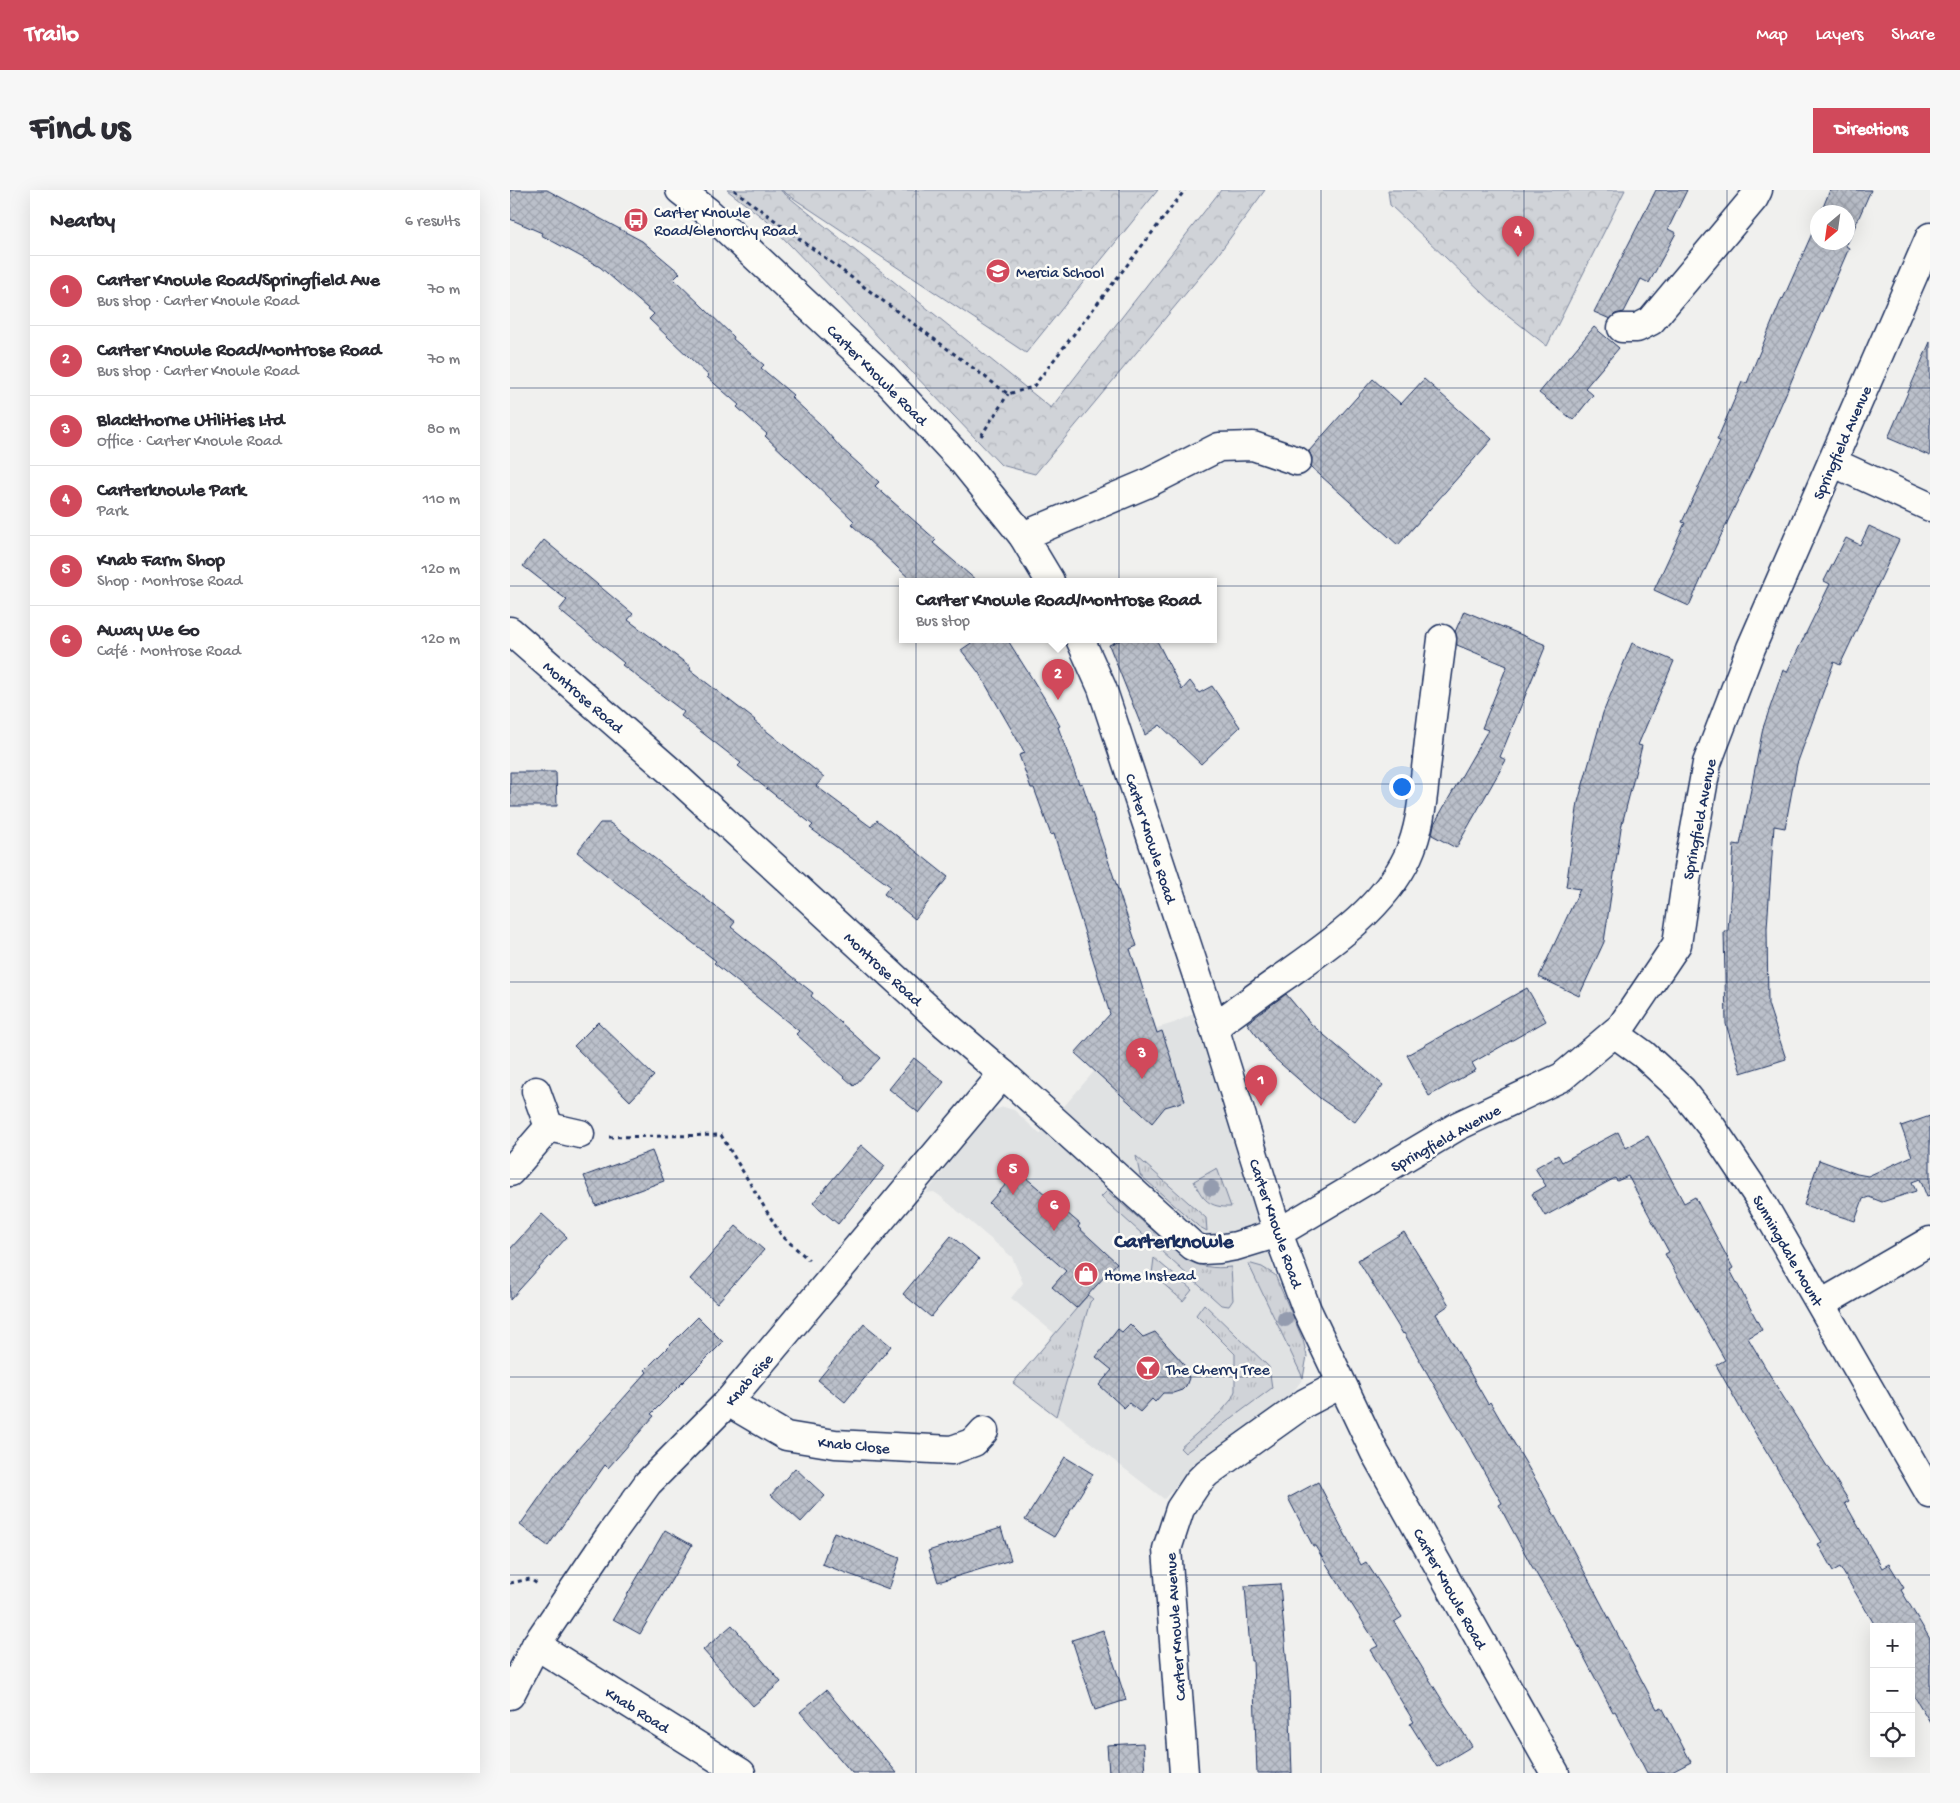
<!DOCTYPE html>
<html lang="en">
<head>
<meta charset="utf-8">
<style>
	:root { --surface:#fff; --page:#f7f7f7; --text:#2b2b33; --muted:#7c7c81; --line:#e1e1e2; --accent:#d1495b }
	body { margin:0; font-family:"Gochi Hand",sans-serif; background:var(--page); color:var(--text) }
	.controls { position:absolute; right:15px; bottom:15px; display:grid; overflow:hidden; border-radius:0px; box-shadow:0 5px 20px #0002 }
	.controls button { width:45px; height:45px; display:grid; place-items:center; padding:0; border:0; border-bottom:1px solid var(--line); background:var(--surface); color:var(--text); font:25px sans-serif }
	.compass { position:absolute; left:1300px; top:15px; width:45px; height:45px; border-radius:50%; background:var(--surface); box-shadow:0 5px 20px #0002; rotate:209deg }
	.you { position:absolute; left:891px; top:596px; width:18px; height:18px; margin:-12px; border:4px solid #fff; border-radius:50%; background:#1a73e8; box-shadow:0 0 0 8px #1a73e833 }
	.badge { display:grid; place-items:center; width:32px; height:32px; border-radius:50%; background:var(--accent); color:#fff; font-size:16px; font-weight:700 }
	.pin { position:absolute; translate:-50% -41px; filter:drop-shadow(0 1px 2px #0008) }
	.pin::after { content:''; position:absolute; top:26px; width:18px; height:15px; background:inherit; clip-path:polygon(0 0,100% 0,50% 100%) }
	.popup { position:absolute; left:389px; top:388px; width:318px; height:65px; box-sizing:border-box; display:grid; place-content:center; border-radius:0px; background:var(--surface); filter:drop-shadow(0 1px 4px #0005); font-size:16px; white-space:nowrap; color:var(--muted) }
	.popup b { font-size:19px; color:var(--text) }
	.popup::after { content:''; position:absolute; left:50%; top:100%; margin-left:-10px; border:10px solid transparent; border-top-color:var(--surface) }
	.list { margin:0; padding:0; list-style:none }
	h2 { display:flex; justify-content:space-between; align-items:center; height:65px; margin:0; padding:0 20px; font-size:21px }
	h2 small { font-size:16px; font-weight:400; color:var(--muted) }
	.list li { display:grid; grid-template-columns:32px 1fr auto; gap:15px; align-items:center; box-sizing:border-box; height:70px; padding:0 20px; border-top:1px solid var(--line) }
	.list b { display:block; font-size:19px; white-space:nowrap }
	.list p { margin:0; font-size:16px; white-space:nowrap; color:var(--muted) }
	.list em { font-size:16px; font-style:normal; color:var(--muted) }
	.icon { flex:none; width:28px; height:28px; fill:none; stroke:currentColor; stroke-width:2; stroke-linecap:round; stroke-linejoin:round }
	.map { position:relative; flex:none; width:1420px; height:1583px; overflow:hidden; border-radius:0px }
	header { display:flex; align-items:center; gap:30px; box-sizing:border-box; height:70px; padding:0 25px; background:var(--accent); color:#fff }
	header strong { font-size:24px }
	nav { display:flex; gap:28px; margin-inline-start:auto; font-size:18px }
	.intro { display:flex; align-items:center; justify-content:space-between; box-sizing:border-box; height:120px; padding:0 30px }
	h1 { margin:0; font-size:35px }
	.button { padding:12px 22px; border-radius:0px; background:var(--accent); color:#fff; font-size:18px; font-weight:700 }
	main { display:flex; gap:30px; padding:0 30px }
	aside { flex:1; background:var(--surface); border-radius:0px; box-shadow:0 5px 20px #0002 }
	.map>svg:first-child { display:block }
	.built { fill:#e0e2e3 }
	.grass { fill:url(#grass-tufts); stroke:#76819b }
	.forest { fill:url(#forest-crowns); stroke:#76819b }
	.building { fill:url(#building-cross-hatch); stroke:#1b2f5e }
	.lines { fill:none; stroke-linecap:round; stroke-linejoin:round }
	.minor-casing { stroke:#1b2f5e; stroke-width:31 }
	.path { stroke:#1b2f5e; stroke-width:3; stroke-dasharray:4 4; stroke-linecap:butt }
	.minor { stroke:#fdfcf7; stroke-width:28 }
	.tree { fill:#949caf }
	.grid { fill:none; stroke:#1b2f5e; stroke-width:1; stroke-opacity:0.55 }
	.labels { text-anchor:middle; stroke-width:5; stroke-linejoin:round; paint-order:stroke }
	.poi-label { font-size:16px; fill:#1b2f5e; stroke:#fdfcf7; text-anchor:start }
	.street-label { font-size:16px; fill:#1b2f5e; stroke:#fdfcf7 }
	.district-label { font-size:21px; font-weight:bold; fill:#1b2f5e; stroke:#fdfcf7 }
</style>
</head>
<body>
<header>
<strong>Trailo</strong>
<nav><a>Map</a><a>Layers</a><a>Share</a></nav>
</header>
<div class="intro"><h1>Find us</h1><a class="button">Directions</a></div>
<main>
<aside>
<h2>Nearby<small>6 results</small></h2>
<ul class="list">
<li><span class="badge">1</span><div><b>Carter Knowle Road/Springfield Ave</b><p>Bus stop · Carter Knowle Road</p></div><em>70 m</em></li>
<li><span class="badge">2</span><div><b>Carter Knowle Road/Montrose Road</b><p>Bus stop · Carter Knowle Road</p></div><em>70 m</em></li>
<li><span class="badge">3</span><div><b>Blackthorne Utilities Ltd</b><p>Office · Carter Knowle Road</p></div><em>80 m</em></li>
<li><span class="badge">4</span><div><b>Carterknowle Park</b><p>Park</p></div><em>110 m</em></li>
<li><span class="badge">5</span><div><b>Knab Farm Shop</b><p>Shop · Montrose Road</p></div><em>120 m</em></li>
<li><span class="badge">6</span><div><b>Away We Go</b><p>Café · Montrose Road</p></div><em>120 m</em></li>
</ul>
</aside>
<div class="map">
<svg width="1420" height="1583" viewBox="0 0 1420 1583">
	<defs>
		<pattern id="grass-tufts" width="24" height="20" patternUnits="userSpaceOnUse" patternTransform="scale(1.25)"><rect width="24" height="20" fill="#d0d3d8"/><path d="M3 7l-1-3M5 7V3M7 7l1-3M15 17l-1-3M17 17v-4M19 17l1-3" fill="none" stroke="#b2b5bc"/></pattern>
		<pattern id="forest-crowns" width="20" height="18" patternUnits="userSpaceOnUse" patternTransform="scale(1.25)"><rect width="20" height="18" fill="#d0d3d8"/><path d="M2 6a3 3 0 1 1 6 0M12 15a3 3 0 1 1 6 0" fill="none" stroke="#b2b5bc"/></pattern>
		<pattern id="building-cross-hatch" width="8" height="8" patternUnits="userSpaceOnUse" patternTransform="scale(1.25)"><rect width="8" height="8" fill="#bbc0ca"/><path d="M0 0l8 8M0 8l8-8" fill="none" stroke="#a0a5b0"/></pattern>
	</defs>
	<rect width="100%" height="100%" fill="#f0f0ee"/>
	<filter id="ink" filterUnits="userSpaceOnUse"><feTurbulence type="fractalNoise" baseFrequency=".02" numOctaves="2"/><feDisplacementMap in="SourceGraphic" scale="10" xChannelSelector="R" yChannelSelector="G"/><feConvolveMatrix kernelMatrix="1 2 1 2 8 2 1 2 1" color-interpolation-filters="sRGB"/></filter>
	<g filter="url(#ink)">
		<!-- built -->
		<path class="built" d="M687,822L765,1085L793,1150L797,1166L794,1187L778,1209L686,1274L654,1309L503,1193L544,1143L501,1108L513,1093L502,1067L430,1006L424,1002L416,1003L480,921L494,917L504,920L530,944L613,848L664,833Z"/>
		<!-- grass -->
		<g class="grass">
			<path d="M626,966L696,1028L697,1041L688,1036L630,985Z"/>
			<path d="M707,978L721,1017C699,1018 692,1009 684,991Z"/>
			<path d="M597,1001L675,1068C690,1077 704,1079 721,1077L723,1110L719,1116L711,1115L591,1007Z"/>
			<path d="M644,1068L682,1100L673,1111L642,1084Z"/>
			<path d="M738,1073L752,1077L765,1085L793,1150L797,1166L793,1188Z"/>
			<path d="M578,1105L583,1109L580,1112L546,1226L503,1193Z"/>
			<path d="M694,1114L759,1177L762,1198L675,1263L670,1258L710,1223L721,1210L725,1201V1164L686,1125Z"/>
		</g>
		<!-- forest -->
		<g class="forest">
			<path d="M217,0H270L541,218L711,0H755L707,66L525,284L491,275L257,31Z"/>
			<path d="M271,0H648L516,163Z"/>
			<path d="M878,0H1115L1037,156L990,119L880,15Z"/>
		</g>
		<!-- building -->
		<g class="building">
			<path d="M0,0H37L132,51L170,83L164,89L224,147L223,149L254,175L251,178L283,205L281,207L310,234L330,257L369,292L365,296L426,350L423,353L467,391H402L341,334L344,331L255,246L257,244L227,217L229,215L197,187L199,186L139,129L144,124L90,77L31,45L32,43L0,29Z"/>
			<path d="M1146,0H1177L1158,39L1166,43L1139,93L1131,89L1114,122L1105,124L1100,129L1084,122Z"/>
			<path d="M1320,0H1361L1338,52V22H1311Z"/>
			<path d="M1308,30V52H1337L1336,56L1339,58L1248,268L1205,358L1179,416L1144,400L1175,333L1172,332L1210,251L1207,250L1232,192L1237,193L1272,108L1273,109Z"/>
			<path d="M1084,137L1109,158L1075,198L1083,205L1063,230L1029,203Z"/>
			<path d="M1420,152V266L1378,248Z"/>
			<path d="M863,189L891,214L914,189L982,249L888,355L801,277L802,268L799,261Z"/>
			<path d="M1359,336L1389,350L1330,475L1324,472L1287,574L1275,638L1264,636L1257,738L1258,814L1276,869L1231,883L1216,834L1214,741H1218L1224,654L1230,655L1253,538L1273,480L1277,482L1320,394L1314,391L1336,348L1350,355Z"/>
			<path d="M34,350L123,424L118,430L181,477L180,480L245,530L244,531L314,587L306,596L361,637L367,630L438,687L405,729L374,704L380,696L300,638L303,635L228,576L231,573L171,526L174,522L112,475L114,473L49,420L57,410L13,376Z"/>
			<path d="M954,421L1036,455L990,567L996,570L946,658L922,645L924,634L978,540L972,538L997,476L947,455L945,442Z"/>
			<path d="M467,449H497L533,506L550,536L548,537L569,594L572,593L627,756L620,759L647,843L652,841L675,911L655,917L642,933L565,863L600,824L544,644L541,645L524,598H521L509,565L515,563L469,483L451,460Z"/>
			<path d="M612,449H646L672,500L680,491L689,503L702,496L730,537L691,574L650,535L635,545L599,455Z"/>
			<path d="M1122,453L1164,471L1128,555L1132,556L1111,638L1094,752L1069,806L1029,787L1070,699L1056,697L1068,612L1093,523Z"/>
			<path d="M0,582H46L47,616H0Z"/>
			<path d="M90,633H100L225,732L221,737L303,803L301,806L370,868L344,896L286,844L289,841L204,773L206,771L67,662Z"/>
			<path d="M1017,798L1036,831L962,873L966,880L919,906L897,865Z"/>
			<path d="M776,804L801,834L873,895L845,932L811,909L763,867L737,833Z"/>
			<path d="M88,832L144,886L120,911L64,856Z"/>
			<path d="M404,868L434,892L409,923L379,899Z"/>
			<path d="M1420,926V1006L1417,1007L1410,989L1402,992L1406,1001L1372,1012L1359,1007L1353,1009L1345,1031L1294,1015L1309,970L1347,984L1358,986L1402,966L1391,936Z"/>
			<path d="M1108,942L1116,958L1138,946L1174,1013L1185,1007L1223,1078L1220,1080L1252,1140L1238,1148L1267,1197L1339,1311L1335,1313L1372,1378L1379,1374L1394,1398L1391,1400L1420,1449V1532L1401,1501V1437H1366L1330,1377L1323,1381L1308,1354L1312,1352L1233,1223L1206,1175L1215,1170L1155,1064L1159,1062L1118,986L1107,991L1105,988L1035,1026L1022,1004L1036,996L1025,978L1048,965L1052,972Z"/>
			<path d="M351,955L375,976L328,1034L303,1013Z"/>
			<path d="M142,961L154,991L86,1016L74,986Z"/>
			<path d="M508,981L570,1034L568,1037L607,1073L566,1118L542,1097L556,1081L479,1013Z"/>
			<path d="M32,1024L57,1047L0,1110V1059Z"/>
			<path d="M226,1036L254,1060L207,1113L180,1089Z"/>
			<path d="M894,1042L939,1115L926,1124L978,1214L980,1212L1028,1294L1147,1519L1152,1517L1181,1572L1160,1583H1137L1105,1521L1103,1522L1063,1446L1020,1373L989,1315L992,1313L894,1143L893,1144L848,1070Z"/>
			<path d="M441,1046L469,1069L421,1127L393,1104Z"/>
			<path d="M188,1127L213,1152L141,1224L144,1226L98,1278L95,1275L38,1356L10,1335L49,1280L137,1182L135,1180Z"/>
			<path d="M354,1134L381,1156L335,1212L308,1190Z"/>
			<path d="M620,1134L633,1147L645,1142L673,1173L679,1188L676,1196L672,1200L663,1203H653L645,1212L642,1209L630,1222L619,1213L614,1218L589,1195L602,1180L586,1167L608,1139L612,1142Z"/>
			<path d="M555,1267L583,1284L544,1347L515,1330Z"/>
			<path d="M285,1278L315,1306L291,1332L261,1305Z"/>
			<path d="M808,1292L851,1375L856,1372L892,1427L884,1432L934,1513L962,1556L927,1577L900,1534L904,1532L860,1460L868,1456L805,1356H803L778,1308Z"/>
			<path d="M491,1338L501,1370L428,1392L418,1361Z"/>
			<path d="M155,1340L182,1355L130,1444L103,1429Z"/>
			<path d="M324,1342L390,1368L379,1399L312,1374Z"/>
			<path d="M770,1394L779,1499L782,1583H747L743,1471H741L735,1396Z"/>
			<path d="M222,1435L271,1492L243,1516L193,1460Z"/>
			<path d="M593,1440L616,1510L585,1520L562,1450Z"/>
			<path d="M316,1500L387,1583H342L290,1522Z"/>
			<path d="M633,1553L635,1583H599L597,1555Z"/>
		</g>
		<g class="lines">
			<defs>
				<g id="minor">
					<path d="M170,0L198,22L373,186L454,273L513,346L540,391"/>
					<path d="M1112,138H1127L1141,131L1244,8L1248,0"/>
					<path d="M1322,272L1420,317"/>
					<path d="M513,346L636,294L709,257L743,256L787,271"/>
					<path d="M0,441L160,581L436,835L493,884L683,1056L692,1060L709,1059L726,1056L768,1043L948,936L1052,887L1111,837L1167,754L1178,678L1197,573L1241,458L1420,47"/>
					<path d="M570,449L592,498L704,837L768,1043L797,1120L865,1263L1045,1583"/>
					<path d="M704,837C729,819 753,801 778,784C823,752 874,717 898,666C912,635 913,602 917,570C921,530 927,490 932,449"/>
					<path d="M1104,843L1133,864L1172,900L1201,936L1248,1006L1420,1304"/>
					<path d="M26,901L39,937"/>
					<path d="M0,982L39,937L70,944"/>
					<path d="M1311,1114L1420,1051"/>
					<path d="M218,1212L276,1246L325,1254L442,1260L464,1252L474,1241"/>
					<path d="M26,1455L231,1583"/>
					<path d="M0,1505L26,1455L101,1344L138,1293L218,1212L493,884"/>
					<path d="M674,1583L657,1359L670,1319L688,1292L697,1283L795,1213L831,1194"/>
				</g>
			</defs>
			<!-- minor casing -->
			<use href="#minor" class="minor-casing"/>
			<!-- path -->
			<g class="path">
				<path d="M224,0L498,204L523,197L675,0"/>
				<path d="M471,246L498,204"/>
				<path d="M99,947L211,945L271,1045L299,1070"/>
				<path d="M0,1393L20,1389L29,1395"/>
			</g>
			<!-- minor -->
			<use href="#minor" class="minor"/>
		</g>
		<!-- trees -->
		<g class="tree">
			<circle cx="701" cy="998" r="8"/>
			<circle cx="775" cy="1129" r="8"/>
		</g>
	</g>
	<!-- grid -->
	<path class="grid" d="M203,0V1583M406,0V1583M609,0V1583M811,0V1583M1014,0V1583M1217,0V1583M0,198H1420M0,396H1420M0,594H1420M0,792H1420M0,989H1420M0,1187H1420M0,1385H1420"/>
	<!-- icons -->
	<defs>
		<symbol id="bus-disc" viewBox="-11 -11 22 22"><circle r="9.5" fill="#d1495b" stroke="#fdfcf7"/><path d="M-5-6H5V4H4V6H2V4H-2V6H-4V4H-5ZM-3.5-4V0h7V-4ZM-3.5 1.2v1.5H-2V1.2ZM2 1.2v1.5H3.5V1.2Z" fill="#fff"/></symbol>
		<symbol id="school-disc" viewBox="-11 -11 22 22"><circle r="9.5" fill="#d1495b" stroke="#fdfcf7"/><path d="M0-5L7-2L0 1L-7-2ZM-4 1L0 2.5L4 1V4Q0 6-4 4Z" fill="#fff"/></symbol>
		<symbol id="shop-disc" viewBox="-11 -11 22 22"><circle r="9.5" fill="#d1495b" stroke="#fdfcf7"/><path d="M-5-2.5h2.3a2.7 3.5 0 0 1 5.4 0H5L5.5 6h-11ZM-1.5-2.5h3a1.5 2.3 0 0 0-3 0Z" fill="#fff"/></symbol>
		<symbol id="bar-disc" viewBox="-11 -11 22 22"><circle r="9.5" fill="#d1495b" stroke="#fdfcf7"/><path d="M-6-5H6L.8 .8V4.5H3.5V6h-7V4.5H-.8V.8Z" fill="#fff"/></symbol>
	</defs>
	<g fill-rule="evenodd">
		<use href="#bus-disc" x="112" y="16" width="28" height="28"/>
		<use href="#school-disc" x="474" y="67" width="28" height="28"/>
		<use href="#shop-disc" x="562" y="1070" width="28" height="28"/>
		<use href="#bar-disc" x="624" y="1164" width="28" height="28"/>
	</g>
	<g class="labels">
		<!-- poi labels -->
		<g class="poi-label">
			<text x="144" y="27">Carter Knowle<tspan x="144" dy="18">Road/Glenorchy Road</tspan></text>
			<text x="506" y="87">Mercia School</text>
			<text x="594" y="1090">Home Instead</text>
			<text x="656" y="1184">The Cherry Tree</text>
		</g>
		<!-- street labels -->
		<g class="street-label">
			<text transform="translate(368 184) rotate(45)" y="6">Carter Knowle Road</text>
			<text transform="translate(1331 252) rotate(-66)" y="6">Springfield Avenue</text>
			<text transform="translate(74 506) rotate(41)" y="6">Montrose Road</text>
			<text transform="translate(1188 629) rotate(-79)" y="6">Springfield Avenue</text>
			<text transform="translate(642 648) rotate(72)" y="6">Carter Knowle Road</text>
			<text transform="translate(374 778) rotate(43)" y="6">Montrose Road</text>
			<text transform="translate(935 947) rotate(-29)" y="6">Springfield Avenue</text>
			<text transform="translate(767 1033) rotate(71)" y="6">Carter Knowle Road</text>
			<text transform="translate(1279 1060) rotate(60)" y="6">Sunningdale Mount</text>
			<text transform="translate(238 1189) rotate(-49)" y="6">Knab Rise</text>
			<text transform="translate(344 1254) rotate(5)" y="6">Knab Close</text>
			<text transform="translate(941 1398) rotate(61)" y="6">Carter Knowle Road</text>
			<text transform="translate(664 1437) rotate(-94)" y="6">Carter Knowle Avenue</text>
			<text transform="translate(128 1519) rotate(32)" y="6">Knab Road</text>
		</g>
		<!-- district labels -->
		<g class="district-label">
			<text x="664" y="1057">Carterknowle</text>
		</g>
	</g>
</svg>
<div class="controls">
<button>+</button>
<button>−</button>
<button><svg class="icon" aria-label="locate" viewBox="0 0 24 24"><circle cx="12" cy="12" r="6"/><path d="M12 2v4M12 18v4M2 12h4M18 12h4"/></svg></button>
</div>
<svg class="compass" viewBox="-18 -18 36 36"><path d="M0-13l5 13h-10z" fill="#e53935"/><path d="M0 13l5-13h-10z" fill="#7c7c81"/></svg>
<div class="you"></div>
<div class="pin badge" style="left:751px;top:916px">1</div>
<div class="pin badge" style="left:548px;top:510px">2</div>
<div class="popup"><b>Carter Knowle Road/Montrose Road</b>Bus stop</div>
<div class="pin badge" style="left:632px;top:889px">3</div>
<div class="pin badge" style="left:1008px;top:67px">4</div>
<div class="pin badge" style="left:503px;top:1005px">5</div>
<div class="pin badge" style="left:544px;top:1041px">6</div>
</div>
</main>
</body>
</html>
